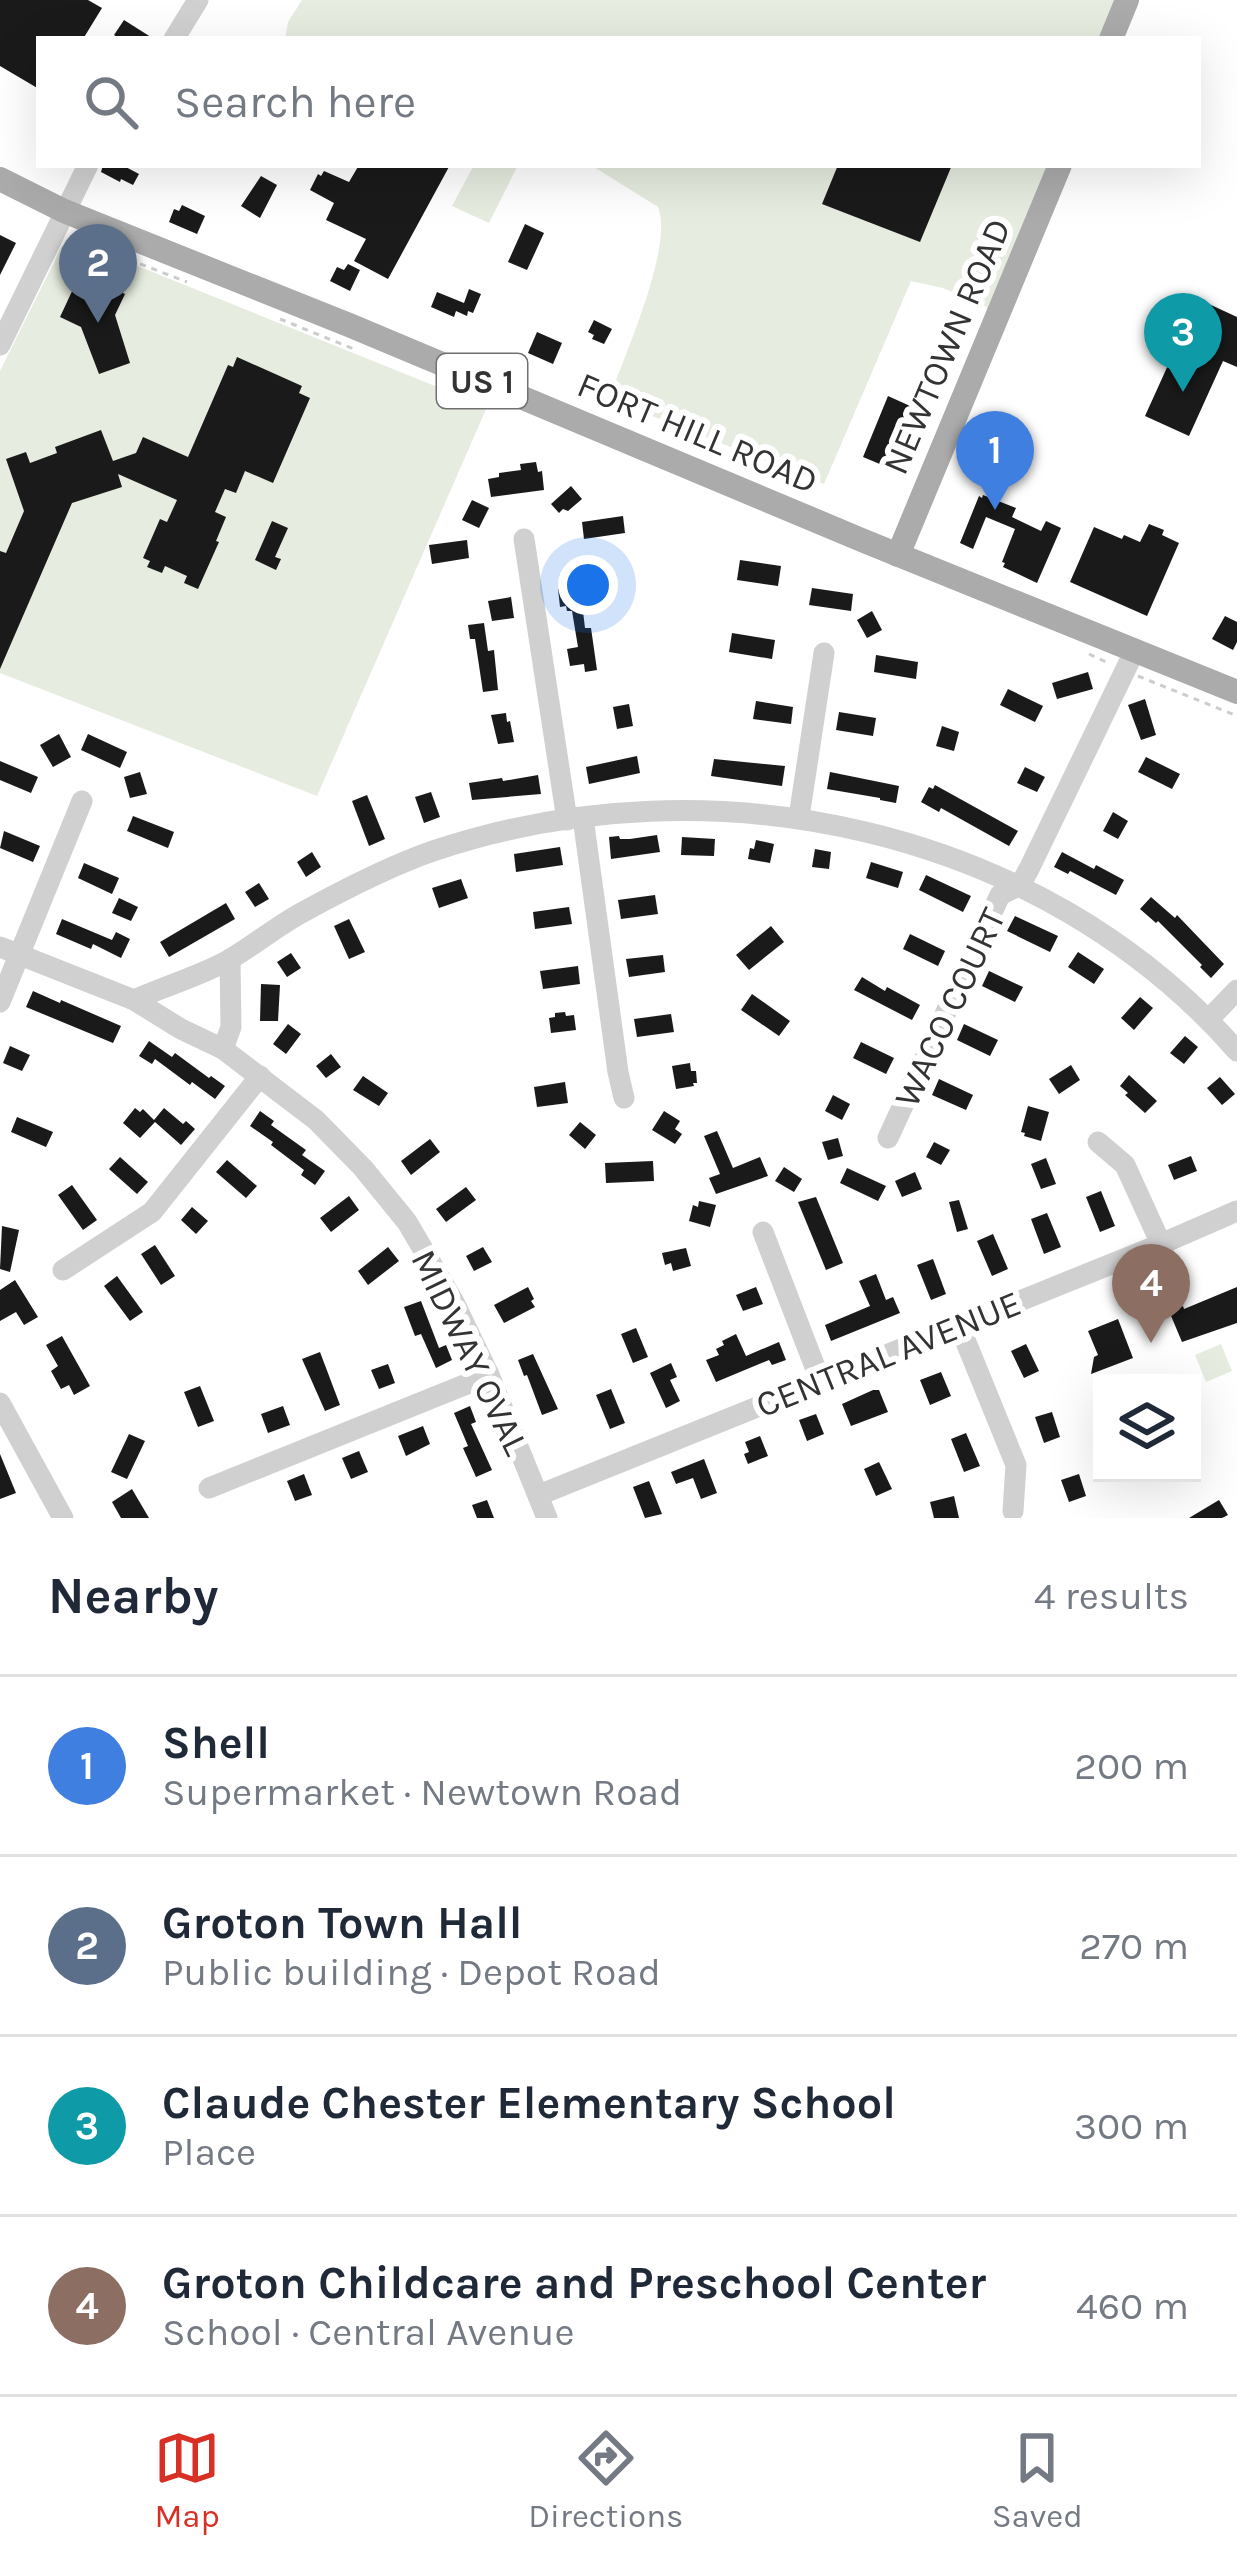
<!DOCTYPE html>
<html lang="en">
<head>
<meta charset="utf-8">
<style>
	:root { --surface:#fff; --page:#f2f2f3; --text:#1f2937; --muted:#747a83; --line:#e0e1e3; --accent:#d93025 }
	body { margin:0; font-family:Karla,sans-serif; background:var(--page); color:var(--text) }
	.controls { position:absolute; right:36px; bottom:36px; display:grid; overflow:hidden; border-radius:0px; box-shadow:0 12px 48px #0002 }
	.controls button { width:108px; height:108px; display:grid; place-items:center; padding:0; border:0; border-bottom:3px solid var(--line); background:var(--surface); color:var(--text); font:60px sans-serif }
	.you { position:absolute; left:588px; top:585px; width:42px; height:42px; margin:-30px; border:9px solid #fff; border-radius:50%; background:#1a73e8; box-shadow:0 0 0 18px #1a73e833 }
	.badge { display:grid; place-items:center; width:78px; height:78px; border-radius:50%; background:var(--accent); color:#fff; font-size:39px; font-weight:700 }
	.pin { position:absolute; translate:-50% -99px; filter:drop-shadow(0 3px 6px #0008) }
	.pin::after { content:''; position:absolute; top:63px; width:42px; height:36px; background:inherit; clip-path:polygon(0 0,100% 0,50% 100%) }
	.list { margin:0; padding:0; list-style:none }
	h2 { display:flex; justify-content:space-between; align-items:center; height:156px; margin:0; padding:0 48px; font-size:51px }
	h2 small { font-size:39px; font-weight:400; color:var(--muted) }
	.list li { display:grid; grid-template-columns:78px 1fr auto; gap:36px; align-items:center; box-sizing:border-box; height:180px; padding:0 48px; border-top:3px solid var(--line) }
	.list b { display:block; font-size:45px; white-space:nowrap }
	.list p { margin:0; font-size:39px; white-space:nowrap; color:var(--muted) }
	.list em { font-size:39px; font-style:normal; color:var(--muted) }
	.icon { flex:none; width:66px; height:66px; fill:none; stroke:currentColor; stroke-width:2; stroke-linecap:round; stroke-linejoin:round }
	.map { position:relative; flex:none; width:1237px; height:1518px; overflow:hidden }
	.search { position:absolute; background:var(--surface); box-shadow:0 12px 48px #0002; left:36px; right:36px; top:36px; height:132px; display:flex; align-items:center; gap:30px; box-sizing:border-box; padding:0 42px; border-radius:0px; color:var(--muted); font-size:45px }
	.sheet { height:876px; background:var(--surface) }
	nav { display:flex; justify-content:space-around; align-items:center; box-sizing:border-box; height:168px; border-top:3px solid var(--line); background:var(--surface); font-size:33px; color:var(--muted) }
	nav a { display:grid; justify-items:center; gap:6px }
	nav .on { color:var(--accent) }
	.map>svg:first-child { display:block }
	.green { fill:#e6ecdf }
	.building { fill:#1a1a1a }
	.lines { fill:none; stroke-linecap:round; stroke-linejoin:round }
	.path { stroke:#cdcdcd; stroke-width:3; stroke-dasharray:6 6; stroke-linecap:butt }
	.minor { stroke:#d0d0d0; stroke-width:21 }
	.major { stroke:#ababab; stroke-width:24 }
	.labels { text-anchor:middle; stroke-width:12; stroke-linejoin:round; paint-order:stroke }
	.shield { fill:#fff; stroke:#707070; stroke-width:3 }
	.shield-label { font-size:33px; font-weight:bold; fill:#333 }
	.street-label { font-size:36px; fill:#333; stroke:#fff }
</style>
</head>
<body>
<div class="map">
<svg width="1237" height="1518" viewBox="0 0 1237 1518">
	<rect width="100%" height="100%" fill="#fff"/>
	<!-- green -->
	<g class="green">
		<path d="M302,0H1127L1111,39H285L288,22Z"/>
		<path d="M474,165H518L489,223L452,206Z"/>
		<path d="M595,165H1060L990,308L986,311L987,307L943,288L911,281L824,484L609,399C624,357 674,246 658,207L594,167Z"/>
		<path d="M76,241L487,407L317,796L0,673V371L62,246Z"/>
		<path d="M1221,1344L1232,1371L1206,1382L1195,1355Z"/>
	</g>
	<!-- building -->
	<g class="building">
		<path d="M0,0H88L102,8L83,39H39V89L0,66Z"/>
		<path d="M124,20L154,39H120L114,35Z"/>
		<path d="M103,165H122L139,174L133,185L121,179L120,182L101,172Z"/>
		<path d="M359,165H450L388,279L354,261L366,239L326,220L334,203L310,190L318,174L321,176L324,171L349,182Z"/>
		<path d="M838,165H952L920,242L822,204Z"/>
		<path d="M261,176L277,185L260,218L241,206Z"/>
		<path d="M182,205L205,216L197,234L169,222L174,209L179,211Z"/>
		<path d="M525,224L544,233L527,270L508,262Z"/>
		<path d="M0,235L16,243L0,275Z"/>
		<path d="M348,264L360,270L350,291L330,281L337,267L344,270Z"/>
		<path d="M81,272L125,294L115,315L130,363L99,374L81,327L60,317Z"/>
		<path d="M469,289L481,294L473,313L468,311L467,316L456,311L454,317L431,307L437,292L464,303Z"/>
		<path d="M1198,299L1237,317V367L1223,361L1189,436L1145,416Z"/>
		<path d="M594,320L612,329L604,344L592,339L594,335L588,332Z"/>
		<path d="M537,332L562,343L553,364L528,353Z"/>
		<path d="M237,357L302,386L299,393L310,398L273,483L245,471L236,493L225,489L215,512L226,517L216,541L219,542L198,589L184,583L187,576L165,566L162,573L147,567L150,561L143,558L160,519L167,522L177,500L118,474L122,487L72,503L0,669V551L6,553L24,511L6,459L26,452L30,463L57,453L55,447L101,430L113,461L136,453L143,437L188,457L228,365L233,367Z"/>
		<path d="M888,396L919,410L894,470L863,457Z"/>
		<path d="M536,462L538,472L542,471L544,490L491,497L488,479L499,477V473L521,470L520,464Z"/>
		<path d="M571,486L582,499L568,511L563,509L559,513L551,504Z"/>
		<path d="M983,495L1016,508L1012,517L1041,531L1046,521L1061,528L1037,583L1003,567L1005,563L1002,562L1015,529L986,517L973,549L960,543L979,496L982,498Z"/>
		<path d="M472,500L489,508L479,528L462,520Z"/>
		<path d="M623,516L625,533L584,539L582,522Z"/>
		<path d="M272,521L288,528L275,557L281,559L276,570L255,560Z"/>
		<path d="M1149,524L1164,530L1162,535L1179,543L1147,616L1070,582L1094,527L1122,539L1124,535L1140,542Z"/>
		<path d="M467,540L469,558L432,564L429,545Z"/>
		<path d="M740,560L781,566L778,586L737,580Z"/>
		<path d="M580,586L585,628H591L597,670L585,672L584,664L570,666L567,649L578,647L572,611H567L566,606L560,607L558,589Z"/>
		<path d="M812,588L853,594L851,611L809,605Z"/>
		<path d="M511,597L514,618L492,621L488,601Z"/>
		<path d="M872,611L882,630L867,638L857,620Z"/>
		<path d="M1225,616L1237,622V642L1233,650L1212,639Z"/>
		<path d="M484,623L488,651L494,650L498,690L483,692L475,639H470L468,625Z"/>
		<path d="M732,633L775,640L772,659L729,652Z"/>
		<path d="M876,655L918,662L916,679L874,672Z"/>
		<path d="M1088,672L1093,689L1057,699L1052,683Z"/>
		<path d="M1008,689L1043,706L1035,722L1000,705Z"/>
		<path d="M1145,699L1156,735L1141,740L1128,705Z"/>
		<path d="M756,701L793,707L791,724L753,719Z"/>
		<path d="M629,704L633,726L617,729L613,707Z"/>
		<path d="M839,712L876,718L873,736L836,730Z"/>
		<path d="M506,713L507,722L510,721L514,742L498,744L491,715Z"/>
		<path d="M942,726L959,732L954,751L936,746Z"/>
		<path d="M59,734L71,757L53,767L40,745Z"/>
		<path d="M88,734L127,752L120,768L81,750Z"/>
		<path d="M637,756L640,773L589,784L586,767Z"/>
		<path d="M1146,757L1180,774L1172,789L1138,772Z"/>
		<path d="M714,759L785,766L782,786L711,776Z"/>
		<path d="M0,761L38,777L31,793L0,780Z"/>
		<path d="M1025,767L1045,777L1037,792L1017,783Z"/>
		<path d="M140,772L147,794L130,798L124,777Z"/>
		<path d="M830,772L899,786L896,803L880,800V798L827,789Z"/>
		<path d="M538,775L541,794L472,800L469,783L502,778L503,781Z"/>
		<path d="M935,785L1018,831L1009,846L941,808L939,812L921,802L929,787L933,789Z"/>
		<path d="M431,792L440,817L424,823L415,797Z"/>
		<path d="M367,795L385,839L369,846L352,801Z"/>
		<path d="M1113,812L1128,821L1118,839L1103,831Z"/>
		<path d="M133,816L174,832L168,848L127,831Z"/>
		<path d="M4,831L40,846L33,862L0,848Z"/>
		<path d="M657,835L660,852L611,859L609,837L619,836L620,839H630Z"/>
		<path d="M682,837L715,839L714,856L681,855Z"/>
		<path d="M756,840L774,844L770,863L748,859L750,848L754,849Z"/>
		<path d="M560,847L563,865L516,872L514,854Z"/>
		<path d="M815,849L831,852L829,869L812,867Z"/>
		<path d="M312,852L321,867L306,877L297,862Z"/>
		<path d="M1062,852L1094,869L1096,865L1124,880L1116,895L1070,871L1068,874L1054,867Z"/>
		<path d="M871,862L903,872L898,888L866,878Z"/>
		<path d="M84,863L119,878L112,894L78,878Z"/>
		<path d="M926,875L971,896L963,912L919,890Z"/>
		<path d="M461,879L468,898L439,908L432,888Z"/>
		<path d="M259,883L269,899L255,907L245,892Z"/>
		<path d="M655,895L658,914L621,919L618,900Z"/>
		<path d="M1151,897L1175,918L1177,915L1224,964L1211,978L1200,967L1202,965L1158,921L1156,923L1140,909Z"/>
		<path d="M119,898L138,907L131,921L112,913Z"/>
		<path d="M226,903L235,919L169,957L160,942Z"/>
		<path d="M569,907L572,924L535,929L533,912Z"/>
		<path d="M1015,916L1058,936L1050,952L1007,931Z"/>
		<path d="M62,919L112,940L116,932L130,939L121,958L93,944L91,949L56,934Z"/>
		<path d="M349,919L365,952L349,959L334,926Z"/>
		<path d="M771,926L784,942L749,970L736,955Z"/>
		<path d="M910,934L945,951L938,966L903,949Z"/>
		<path d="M1078,952L1104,969L1094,984L1068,967Z"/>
		<path d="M291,953L301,968L287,977L277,962Z"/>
		<path d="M663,955L665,972L629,977L626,959Z"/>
		<path d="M578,966L580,984L543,989L540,971Z"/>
		<path d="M989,971L1023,987L1015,1002L982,986Z"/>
		<path d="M862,977L885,991L887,987L920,1005L912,1020L854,990Z"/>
		<path d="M261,984L280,985L278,1021H260Z"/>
		<path d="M33,991L60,1003L61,1000L121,1026L113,1043L26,1007Z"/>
		<path d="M752,994L790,1021L779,1036L741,1010Z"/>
		<path d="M1140,997L1153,1008L1134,1030L1121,1018Z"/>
		<path d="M565,1012L566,1016L574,1015L576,1030L551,1033L549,1018L555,1017V1013Z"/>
		<path d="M671,1014L674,1032L637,1037L634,1019Z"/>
		<path d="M288,1024L301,1034L286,1054L273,1044Z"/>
		<path d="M964,1024L998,1040L990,1056L957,1040Z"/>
		<path d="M1185,1036L1198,1047L1184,1064L1170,1053Z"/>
		<path d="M149,1041L172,1057L175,1053L209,1078L211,1076L225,1086L215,1099L192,1082L190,1085L155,1059L152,1064L139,1056Z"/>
		<path d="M861,1042L894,1058L886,1074L853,1058Z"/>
		<path d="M10,1046L30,1055L22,1071L3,1063Z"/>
		<path d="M331,1054L341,1067L326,1078L316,1066Z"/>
		<path d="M690,1063L691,1071H696L697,1083H693L694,1086L676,1089L672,1066Z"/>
		<path d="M1071,1065L1080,1080L1059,1094L1049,1079Z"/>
		<path d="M1129,1075L1157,1101L1145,1113L1125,1095L1128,1093L1120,1086Z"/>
		<path d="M363,1076L388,1093L379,1106L353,1090Z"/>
		<path d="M1220,1077L1235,1094L1222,1105L1207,1088Z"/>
		<path d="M939,1079L973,1095L966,1110L932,1095Z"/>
		<path d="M565,1082L568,1103L537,1107L534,1087Z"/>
		<path d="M833,1095L850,1104L842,1120L825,1111Z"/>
		<path d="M1028,1106L1049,1112L1041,1141L1024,1136L1025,1133L1021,1132Z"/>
		<path d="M135,1108L140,1112L143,1109L154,1120L164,1108L183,1124L186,1121L195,1129L181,1145L155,1122L140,1138L123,1123Z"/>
		<path d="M260,1111L274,1121L271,1125L306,1150L302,1155L325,1171L315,1185L301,1175L304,1170L271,1145L273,1142L250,1126Z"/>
		<path d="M664,1111L680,1121L675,1129L682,1134L675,1144L652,1130Z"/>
		<path d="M17,1117L53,1132L46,1147L11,1132Z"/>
		<path d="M580,1122L596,1135L585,1149L569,1135Z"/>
		<path d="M717,1131L733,1168L760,1157L768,1176L716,1194L709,1178L720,1174L704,1136Z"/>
		<path d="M838,1138L843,1156L828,1160L822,1142Z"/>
		<path d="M430,1139L440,1152L411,1175L401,1161Z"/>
		<path d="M934,1142L950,1150L941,1165L926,1157Z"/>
		<path d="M1191,1156L1197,1171L1174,1180L1168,1165Z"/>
		<path d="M120,1157L148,1182L137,1194L109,1169Z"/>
		<path d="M1046,1158L1056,1184L1041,1189L1031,1164Z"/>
		<path d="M227,1160L257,1186L246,1198L216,1172Z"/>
		<path d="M653,1161L654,1181L606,1183L605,1163Z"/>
		<path d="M784,1167L802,1179L794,1192L775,1181Z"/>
		<path d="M847,1168L886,1186L878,1201L840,1183Z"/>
		<path d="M915,1172L922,1189L902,1197L895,1181Z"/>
		<path d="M72,1185L97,1220L83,1230L58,1195Z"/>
		<path d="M466,1187L476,1200L446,1222L436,1209Z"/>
		<path d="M1101,1191L1115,1226L1100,1232L1086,1197Z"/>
		<path d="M349,1196L359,1210L331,1232L320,1218Z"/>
		<path d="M816,1197L843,1263L826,1270L798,1202Z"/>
		<path d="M959,1200L968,1229L957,1232L949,1202Z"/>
		<path d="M699,1201L716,1205L710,1227L689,1221L693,1205L698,1207Z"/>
		<path d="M192,1207L208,1221L196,1234L181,1220Z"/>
		<path d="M1047,1213L1061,1247L1044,1254L1031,1219Z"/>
		<path d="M2,1226L19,1230L10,1272L0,1269Z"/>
		<path d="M993,1234L1008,1269L992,1276L977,1241Z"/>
		<path d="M155,1245L175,1276L161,1285L141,1254Z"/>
		<path d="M388,1247L399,1261L368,1285L358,1271Z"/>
		<path d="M483,1247L492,1262L474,1271L466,1256Z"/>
		<path d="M686,1248L691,1266L673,1271L671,1263L665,1265L662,1253Z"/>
		<path d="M933,1259L946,1294L931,1300L917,1265Z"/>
		<path d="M876,1274L886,1300L893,1297L900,1313L831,1341L825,1325L870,1306L859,1281Z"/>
		<path d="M117,1276L143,1312L130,1321L104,1286Z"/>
		<path d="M15,1280L38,1317L24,1325L16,1312L0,1321V1290Z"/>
		<path d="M528,1287L534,1299L531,1301L535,1307L504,1323L494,1305Z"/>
		<path d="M756,1287L763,1304L743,1311L736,1295Z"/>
		<path d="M1237,1287V1323L1182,1342L1169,1311L1183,1306L1184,1309Z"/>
		<path d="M421,1301L439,1348L446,1345L452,1360L436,1368L421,1334L415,1336L404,1307Z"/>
		<path d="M1118,1319L1133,1358L1091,1374L1094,1357L1098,1355L1088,1331Z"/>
		<path d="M636,1328L648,1357L633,1363L621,1334Z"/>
		<path d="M736,1334L746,1356L779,1342L786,1360L772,1365L769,1360L716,1382L706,1360L719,1355L716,1349L724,1345L722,1341Z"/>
		<path d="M62,1336L90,1386L74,1395L69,1385L61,1389L51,1371L58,1366L46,1345Z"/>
		<path d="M1026,1344L1039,1371L1024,1378L1011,1351Z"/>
		<path d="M320,1352L340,1405L325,1411L302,1359Z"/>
		<path d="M533,1354L558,1409L542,1415L527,1375L524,1376L518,1360Z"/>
		<path d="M671,1363L677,1377L670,1380L680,1401L666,1408L650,1373Z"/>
		<path d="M388,1364L395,1383L379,1389L371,1370Z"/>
		<path d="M941,1372L951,1396L930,1405L920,1380Z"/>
		<path d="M200,1386L214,1421L198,1427L184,1392Z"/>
		<path d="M611,1389L625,1423L610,1429L596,1395Z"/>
		<path d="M873,1390H879L888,1412L851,1426L842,1404Z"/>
		<path d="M283,1406L290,1425L268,1433L261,1414Z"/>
		<path d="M470,1406L476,1422L471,1424L492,1470L476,1477L463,1448L468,1446L454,1413Z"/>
		<path d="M1052,1412L1060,1437L1044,1443L1035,1417Z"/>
		<path d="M816,1414L824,1434L807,1441L799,1420Z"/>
		<path d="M423,1426L430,1444L406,1456L398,1436Z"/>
		<path d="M966,1433L980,1466L964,1472L951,1439Z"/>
		<path d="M129,1434L145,1441L127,1479L111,1472Z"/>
		<path d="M760,1436L768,1456L748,1464L744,1454L749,1452L745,1442Z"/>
		<path d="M359,1451L368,1472L351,1479L342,1458Z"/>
		<path d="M0,1454L16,1493L0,1499Z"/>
		<path d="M704,1459L717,1493L701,1499L693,1478L676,1484L671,1472Z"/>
		<path d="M879,1462L892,1489L876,1496L864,1469Z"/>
		<path d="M304,1474L312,1495L295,1501L287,1481Z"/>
		<path d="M1079,1474L1086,1496L1069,1502L1061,1480Z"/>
		<path d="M649,1481L662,1514L645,1518L633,1487Z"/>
		<path d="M132,1489L149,1518H121L112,1502Z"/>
		<path d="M954,1496L959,1518H934L930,1502Z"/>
		<path d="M487,1500L494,1518H477L472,1505Z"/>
		<path d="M1219,1500L1228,1515L1222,1518H1189Z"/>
	</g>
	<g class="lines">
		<!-- path -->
		<g class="path">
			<path d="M73,238L187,282"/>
			<path d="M280,319L354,349"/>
			<path d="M1089,654L1108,663"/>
			<path d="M1138,676L1237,716"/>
		</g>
		<!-- minor -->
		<g class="minor">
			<path d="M174,39L198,0"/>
			<path d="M0,345L88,165"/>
			<path d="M524,539L567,820"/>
			<path d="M799,817L824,653"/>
			<path d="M583,818L618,1072L624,1098"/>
			<path d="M0,947L134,1000L181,1029L223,1049L316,1120L363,1168L407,1222L454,1302L489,1375L547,1518"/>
			<path d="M134,1000C165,986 197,977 227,961C253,946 277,926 303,912C345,889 391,865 436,850C713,758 1042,828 1237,1051"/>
			<path d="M0,1002L82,801"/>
			<path d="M1209,1019L1237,990"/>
			<path d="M223,1049L231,1027L230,959"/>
			<path d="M888,1138L1000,895L1020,885L1029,869L1135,650"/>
			<path d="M1098,1142L1125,1165L1161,1244"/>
			<path d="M763,1232L820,1380"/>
			<path d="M63,1270L152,1212L260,1076"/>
			<path d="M959,1325L1016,1465L1013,1511"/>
			<path d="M0,1403L63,1518"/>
			<path d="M209,1488L489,1375"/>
			<path d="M539,1495L1161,1244L1237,1211"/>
		</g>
		<!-- major -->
		<g class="major">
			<path d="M1111,39L1127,0"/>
			<path d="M0,179L64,211L349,325L864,541L1237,692"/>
			<path d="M898,555L1060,165"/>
		</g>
	</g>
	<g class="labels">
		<!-- shield labels -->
		<rect class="shield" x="437" y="354" width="90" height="54" rx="9"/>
		<g class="shield-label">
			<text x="482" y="393">US 1</text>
		</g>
		<!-- street labels -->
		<g class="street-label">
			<text transform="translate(946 346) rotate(-67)" y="13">NEWTOWN ROAD</text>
			<text transform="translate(698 432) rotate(23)" y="13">FORT HILL ROAD</text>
			<text transform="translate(949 1007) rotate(-65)" y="13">WACO COURT</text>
			<text transform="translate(471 1352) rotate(64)" y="13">MIDWAY OVAL</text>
			<text transform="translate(888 1353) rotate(-22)" y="13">CENTRAL AVENUE</text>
		</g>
	</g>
</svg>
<div class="controls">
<button><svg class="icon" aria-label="layers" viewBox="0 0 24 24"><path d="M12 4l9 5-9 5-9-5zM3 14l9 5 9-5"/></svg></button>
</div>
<div class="you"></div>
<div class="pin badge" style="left:995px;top:510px;background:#3f7fe0">1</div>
<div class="pin badge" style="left:98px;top:323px;background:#5c6f8a">2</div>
<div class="pin badge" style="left:1183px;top:392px;background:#0f9aa8">3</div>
<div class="pin badge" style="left:1151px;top:1343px;background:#8d6e63">4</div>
<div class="search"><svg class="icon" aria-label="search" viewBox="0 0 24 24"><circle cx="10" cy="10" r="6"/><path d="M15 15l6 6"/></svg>Search here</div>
</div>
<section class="sheet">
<h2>Nearby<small>4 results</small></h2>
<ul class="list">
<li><span class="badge" style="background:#3f7fe0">1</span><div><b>Shell</b><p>Supermarket · Newtown Road</p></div><em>200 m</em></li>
<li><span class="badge" style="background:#5c6f8a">2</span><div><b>Groton Town Hall</b><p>Public building · Depot Road</p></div><em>270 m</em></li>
<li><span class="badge" style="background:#0f9aa8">3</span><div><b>Claude Chester Elementary School</b><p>Place</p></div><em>300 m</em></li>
<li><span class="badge" style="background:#8d6e63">4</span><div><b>Groton Childcare and Preschool Center</b><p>School · Central Avenue</p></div><em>460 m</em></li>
</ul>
</section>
<nav>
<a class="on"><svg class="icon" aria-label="map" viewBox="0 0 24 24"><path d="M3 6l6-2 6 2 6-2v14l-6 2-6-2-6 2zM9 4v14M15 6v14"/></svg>Map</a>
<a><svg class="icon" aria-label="directions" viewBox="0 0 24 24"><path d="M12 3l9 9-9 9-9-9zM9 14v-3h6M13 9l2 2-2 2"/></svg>Directions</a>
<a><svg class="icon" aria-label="saved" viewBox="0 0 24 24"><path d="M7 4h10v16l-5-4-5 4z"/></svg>Saved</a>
</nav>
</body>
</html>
